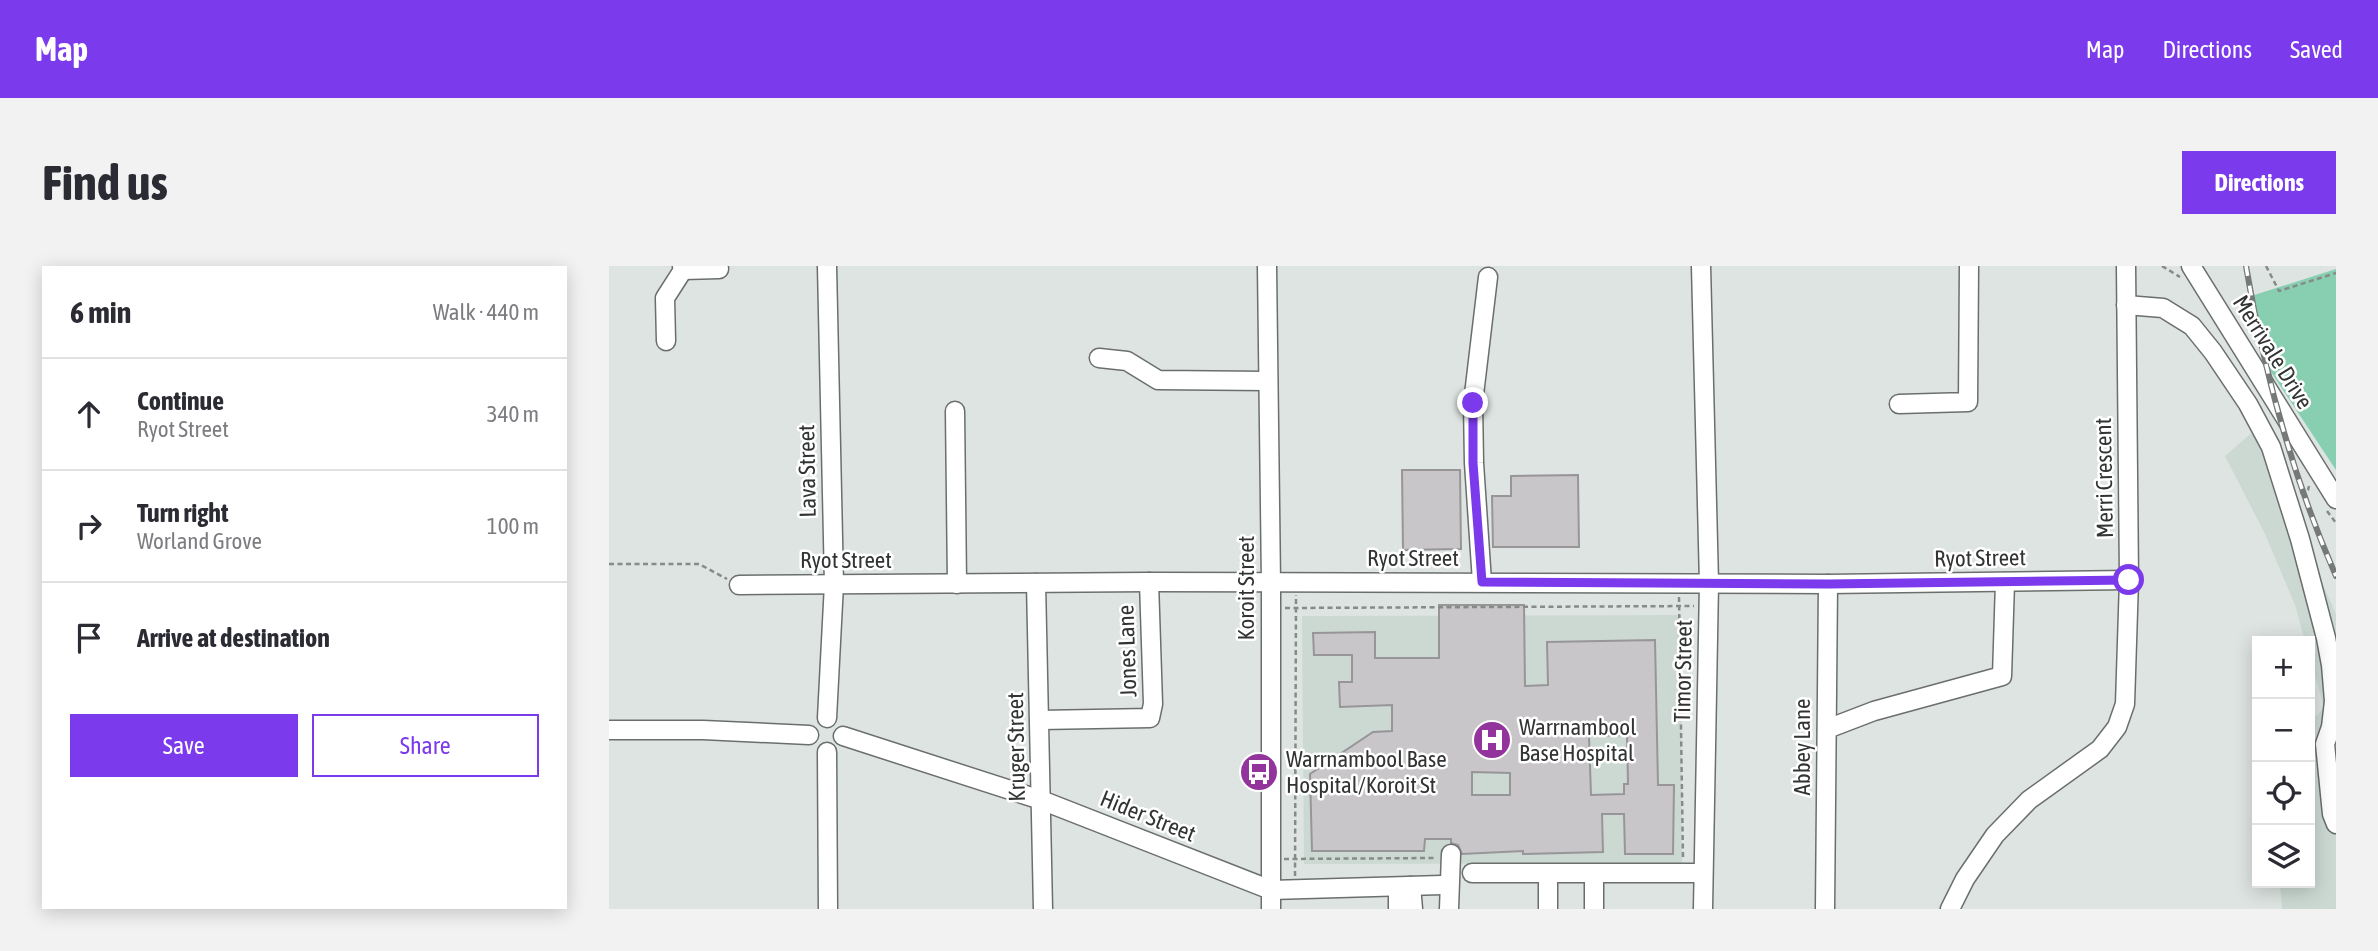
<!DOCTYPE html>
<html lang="en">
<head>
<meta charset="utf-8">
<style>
	:root { --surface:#fff; --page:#f2f2f3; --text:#2b2b33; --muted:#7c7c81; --line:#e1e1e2; --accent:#7c3aed }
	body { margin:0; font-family:"Asap Condensed",sans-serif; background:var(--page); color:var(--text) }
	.controls { position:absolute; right:21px; bottom:21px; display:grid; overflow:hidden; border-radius:0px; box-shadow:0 4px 18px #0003 }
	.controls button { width:63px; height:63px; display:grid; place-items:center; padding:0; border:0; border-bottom:2px solid var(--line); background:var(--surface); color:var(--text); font:35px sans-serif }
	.stop { position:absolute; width:21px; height:21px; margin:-16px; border:5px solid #7c3aed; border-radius:50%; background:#fff }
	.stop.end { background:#7c3aed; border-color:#fff; box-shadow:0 2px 7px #0008 }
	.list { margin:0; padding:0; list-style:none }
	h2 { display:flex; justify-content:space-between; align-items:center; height:91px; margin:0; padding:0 28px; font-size:30px }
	h2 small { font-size:23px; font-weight:400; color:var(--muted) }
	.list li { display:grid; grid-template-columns:46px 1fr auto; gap:21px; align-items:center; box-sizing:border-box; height:112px; padding:0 28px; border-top:2px solid var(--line) }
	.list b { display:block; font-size:26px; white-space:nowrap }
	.list p { margin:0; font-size:23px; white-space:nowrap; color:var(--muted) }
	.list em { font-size:23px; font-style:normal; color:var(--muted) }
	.actions { display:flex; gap:14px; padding:21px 28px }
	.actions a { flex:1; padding:16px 0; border:2px solid var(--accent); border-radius:0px; text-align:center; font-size:24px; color:var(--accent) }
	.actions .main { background:var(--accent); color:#fff }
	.icon { flex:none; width:38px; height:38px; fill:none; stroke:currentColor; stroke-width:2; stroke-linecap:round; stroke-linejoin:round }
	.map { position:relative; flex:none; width:1727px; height:643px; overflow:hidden; border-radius:0px }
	header { display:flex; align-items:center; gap:42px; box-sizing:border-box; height:98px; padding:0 35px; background:var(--accent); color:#fff }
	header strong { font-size:33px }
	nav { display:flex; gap:38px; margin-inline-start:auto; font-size:24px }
	.intro { display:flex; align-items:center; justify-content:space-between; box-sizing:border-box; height:168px; padding:0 42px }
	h1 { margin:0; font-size:49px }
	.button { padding:18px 32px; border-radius:0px; background:var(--accent); color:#fff; font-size:24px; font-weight:700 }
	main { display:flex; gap:42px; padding:0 42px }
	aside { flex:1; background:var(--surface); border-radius:0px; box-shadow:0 4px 18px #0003 }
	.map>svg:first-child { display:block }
	.built { fill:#ccd9d3 }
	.green { fill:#88cfb2 }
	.building { fill:#c9c6c9; stroke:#989599; stroke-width:2; fill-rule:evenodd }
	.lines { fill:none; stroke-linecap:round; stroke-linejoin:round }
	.minor-casing { stroke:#6a6f6d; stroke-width:21 }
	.path { stroke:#868a88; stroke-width:2.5; stroke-dasharray:5 3.5; stroke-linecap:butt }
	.minor { stroke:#fff; stroke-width:18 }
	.rail-casing { stroke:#757977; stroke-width:6 }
	.rail { stroke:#fff; stroke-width:3.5; stroke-dasharray:10; stroke-linecap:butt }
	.route { stroke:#7c3aed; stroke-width:9 }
	.labels { text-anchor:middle; stroke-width:5; stroke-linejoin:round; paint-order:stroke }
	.street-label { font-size:23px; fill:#323433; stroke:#fff }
	.poi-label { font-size:23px; fill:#323433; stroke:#fff; text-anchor:start }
</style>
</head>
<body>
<header>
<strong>Map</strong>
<nav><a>Map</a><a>Directions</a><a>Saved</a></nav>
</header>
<div class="intro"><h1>Find us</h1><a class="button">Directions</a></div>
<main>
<aside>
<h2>6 min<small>Walk · 440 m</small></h2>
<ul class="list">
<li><svg class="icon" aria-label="ahead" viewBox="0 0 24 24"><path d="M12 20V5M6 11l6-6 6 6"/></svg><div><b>Continue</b><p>Ryot Street</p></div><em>340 m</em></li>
<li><svg class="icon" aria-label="right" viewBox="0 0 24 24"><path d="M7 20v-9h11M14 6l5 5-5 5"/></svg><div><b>Turn right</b><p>Worland Grove</p></div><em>100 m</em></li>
<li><svg class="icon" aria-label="arrive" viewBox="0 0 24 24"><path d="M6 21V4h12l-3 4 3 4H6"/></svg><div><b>Arrive at destination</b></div></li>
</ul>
<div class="actions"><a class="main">Save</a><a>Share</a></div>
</aside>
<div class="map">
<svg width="1727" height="643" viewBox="0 0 1727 643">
	<rect width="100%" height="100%" fill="#dee4e1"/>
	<!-- built -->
	<g class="built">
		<path d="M1646,164L1727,348V643H1673L1671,617H1701V460L1705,452L1715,442L1701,391V375H1696L1686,339L1656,268L1616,190Z"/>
		<path d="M1072,349L1073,597L695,598L693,350Z"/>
	</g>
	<!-- green -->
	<path class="green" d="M1727,3V204L1662,106L1642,30Z"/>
	<!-- building -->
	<g class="building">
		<path d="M793,204H851L852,283L794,284Z"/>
		<path d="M969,209L970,281H884L883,230H902V210Z"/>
		<path d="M830,339H915L916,420L939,419L938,376L1046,374L1049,519H1065L1064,588H1016L1015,548H993L994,586L914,588V585L853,588L849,579L842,577V573H816L815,585H703L701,508L764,466L783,465V439L731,441L730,416H743V389H705L704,367L766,366V392H830ZM1018,469L1019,518H1015V528L982,529L980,470ZM863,506L901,507V529H863Z"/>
	</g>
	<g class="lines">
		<defs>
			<g id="minor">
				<path d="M218,0L225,318L218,452"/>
				<path d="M658,0L662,318V643"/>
				<path d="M1092,0L1100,317L1094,643"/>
				<path d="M1582,0L1727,233"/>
				<path d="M74,4L110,3"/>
				<path d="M1517,39L1554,42L1583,60L1604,86L1639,138L1662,181L1691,273L1717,372L1722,399L1725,435L1722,461L1716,478L1723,548L1727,558"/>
				<path d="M57,75L56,32L74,4L73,0"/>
				<path d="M490,92L518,95L549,114L658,115"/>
				<path d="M1290,138L1359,136L1360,0"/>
				<path d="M346,145L348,318"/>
				<path d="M873,316L865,197L864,137L879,11"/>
				<path d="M427,317L434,643"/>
				<path d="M130,319L540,316L1219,318L1520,314"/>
				<path d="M431,454L541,452L544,438L540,316"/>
				<path d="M1218,463L1265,445L1393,410L1396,316"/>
				<path d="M0,464H94L200,469"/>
				<path d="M234,470L432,534L662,624L833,619"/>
				<path d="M218,486L219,643"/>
				<path d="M863,607H1094"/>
				<path d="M985,608V643"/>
				<path d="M802,620L804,643"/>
				<path d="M789,621V643"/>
				<path d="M840,643L842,588"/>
				<path d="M939,643V608"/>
				<path d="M1216,643L1219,318"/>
				<path d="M1341,643L1356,613L1386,569L1420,534L1491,483L1508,461L1516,438L1520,314L1517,0"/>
			</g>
		</defs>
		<!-- minor casing -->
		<use href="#minor" class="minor-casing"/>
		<!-- path -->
		<g class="path">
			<path d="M1553,0L1571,11"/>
			<path d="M1657,0L1670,25L1727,7"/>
			<path d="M1655,87L1672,105L1685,128L1684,133"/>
			<path d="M1691,227L1699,224L1700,220"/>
			<path d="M1718,245L1727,257"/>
			<path d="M0,298H90L118,313"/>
			<path d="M1070,331L1074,593"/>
			<path d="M676,342L1085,340"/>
			<path d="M675,593L826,592"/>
			<path d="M686,610L687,329"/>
		</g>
		<!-- minor -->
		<use href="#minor" class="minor"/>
		<defs>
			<path id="rail" d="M1637,0C1655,106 1684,212 1727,310"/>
		</defs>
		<!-- rail casing -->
		<use href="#rail" class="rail-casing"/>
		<!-- rail -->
		<use href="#rail" class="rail"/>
	</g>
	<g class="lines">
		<!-- route -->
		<path class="route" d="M864,137V197L873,316L1219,318L1520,314"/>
	</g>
	<!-- icons -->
	<defs>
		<symbol id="hospital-disc" viewBox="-11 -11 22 22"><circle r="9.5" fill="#93349c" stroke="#fff"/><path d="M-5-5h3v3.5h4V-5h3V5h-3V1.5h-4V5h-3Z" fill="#fff"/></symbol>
		<symbol id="bus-disc" viewBox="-11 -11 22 22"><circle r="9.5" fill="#93349c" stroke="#fff"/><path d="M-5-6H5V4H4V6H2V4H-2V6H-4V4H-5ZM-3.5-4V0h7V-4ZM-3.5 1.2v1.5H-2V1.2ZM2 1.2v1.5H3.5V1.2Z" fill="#fff"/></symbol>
	</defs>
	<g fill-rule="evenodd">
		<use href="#hospital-disc" x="861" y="452" width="44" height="44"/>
		<use href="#bus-disc" x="628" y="484" width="44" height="44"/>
	</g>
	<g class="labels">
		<!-- street labels -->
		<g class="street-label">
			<text transform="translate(1664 86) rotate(58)" y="8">Merrivale Drive</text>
			<text transform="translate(198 205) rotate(-91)" y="8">Lava Street</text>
			<text transform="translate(1495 212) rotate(-91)" y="8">Merri Crescent</text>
			<text x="804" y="300">Ryot Street</text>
			<text transform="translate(1371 292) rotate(-1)" y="8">Ryot Street</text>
			<text x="237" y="302">Ryot Street</text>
			<text transform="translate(637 322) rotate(-90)" y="8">Koroit Street</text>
			<text transform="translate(518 385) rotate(-92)" y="8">Jones Lane</text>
			<text transform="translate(1074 405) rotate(-89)" y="8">Timor Street</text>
			<text transform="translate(407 481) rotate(-91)" y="8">Kruger Street</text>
			<text transform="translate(1193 481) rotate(-90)" y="8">Abbey Lane</text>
			<text transform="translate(539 550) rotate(22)" y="8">Hider Street</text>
		</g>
		<!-- poi labels -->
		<g class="poi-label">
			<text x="910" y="469">Warrnambool<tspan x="910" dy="26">Base Hospital</tspan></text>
			<text x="677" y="501">Warrnambool Base<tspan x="677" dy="26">Hospital/Koroit St</tspan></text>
		</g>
	</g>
</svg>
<div class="controls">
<button>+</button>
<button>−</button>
<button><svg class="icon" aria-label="locate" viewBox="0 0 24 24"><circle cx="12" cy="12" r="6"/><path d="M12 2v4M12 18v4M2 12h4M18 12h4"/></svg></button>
<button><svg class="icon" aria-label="layers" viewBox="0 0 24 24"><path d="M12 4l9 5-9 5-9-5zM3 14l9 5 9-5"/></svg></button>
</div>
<div class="stop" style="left:1520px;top:314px"></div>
<div class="stop end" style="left:864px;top:137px"></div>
</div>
</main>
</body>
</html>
